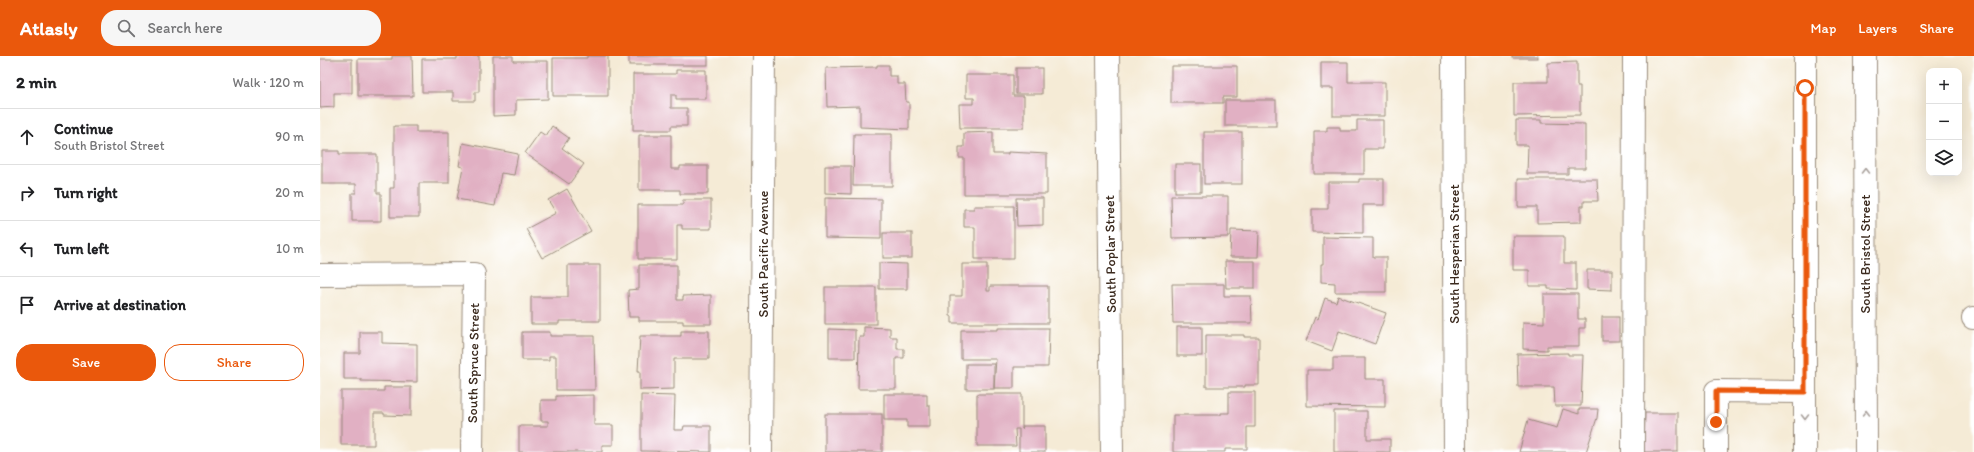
<!DOCTYPE html>
<html lang="en">
<head>
<meta charset="utf-8">
<style>
	:root { --surface:#fff; --page:#f6f6f6; --text:#202124; --muted:#757577; --line:#e0e0e0; --accent:#ea580c }
	body { margin:0; font-family:Itim,sans-serif; background:var(--page); color:var(--text) }
	.controls { position:absolute; right:12px; top:12px; display:grid; overflow:hidden; border-radius:8px; box-shadow:0 4px 16px #0002 }
	.controls button { width:36px; height:36px; display:grid; place-items:center; padding:0; border:0; border-bottom:1px solid var(--line); background:var(--surface); color:var(--text); font:20px sans-serif }
	.stop { position:absolute; width:12px; height:12px; margin:-9px; border:3px solid #ea580c; border-radius:50%; background:#fff }
	.stop.end { background:#ea580c; border-color:#fff; box-shadow:0 1px 4px #0008 }
	.list { margin:0; padding:0; list-style:none }
	h2 { display:flex; justify-content:space-between; align-items:center; height:52px; margin:0; padding:0 16px; font-size:17px }
	h2 small { font-size:13px; font-weight:400; color:var(--muted) }
	.list li { display:grid; grid-template-columns:26px 1fr auto; gap:12px; align-items:center; box-sizing:border-box; height:56px; padding:0 16px; border-top:1px solid var(--line) }
	.list b { display:block; font-size:15px; white-space:nowrap }
	.list p { margin:0; font-size:13px; white-space:nowrap; color:var(--muted) }
	.list em { font-size:13px; font-style:normal; color:var(--muted) }
	.actions { display:flex; gap:8px; padding:12px 16px }
	.actions a { flex:1; padding:9px 0; border:1px solid var(--accent); border-radius:16px; text-align:center; font-size:14px; color:var(--accent) }
	.actions .main { background:var(--accent); color:#fff }
	.icon { flex:none; width:22px; height:22px; fill:none; stroke:currentColor; stroke-width:2; stroke-linecap:round; stroke-linejoin:round }
	.map { position:relative; flex:none; width:1654px; height:396px; overflow:hidden }
	header { display:flex; align-items:center; gap:24px; box-sizing:border-box; height:56px; padding:0 20px; background:var(--accent); color:#fff }
	header strong { font-size:19px }
	nav { display:flex; gap:22px; margin-inline-start:auto; font-size:14px }
	.search { width:280px; height:36px; background:var(--page); display:flex; align-items:center; gap:10px; box-sizing:border-box; padding:0 14px; border-radius:16px; color:var(--muted); font-size:15px }
	main { display:flex }
	aside { flex:1; background:var(--surface) }
	.map>svg:first-child { display:block }
	.building { fill:#e1b0c3 }
	.lines { fill:none; stroke-linecap:round; stroke-linejoin:round }
	.minor-casing { stroke:#988a7a; stroke-width:24 }
	.major-casing { stroke:#988a7a; stroke-width:24 }
	.minor { stroke:#fff; stroke-width:22 }
	.major { stroke:#fff; stroke-width:22 }
	.oneway { stroke:#a79f9a }
	.route { stroke:#ea580c; stroke-width:5 }
	.labels { text-anchor:middle; stroke-width:3.5; stroke-linejoin:round; paint-order:stroke }
	.street-label { font-size:14px; fill:#3b2a1e; stroke:#fff }
</style>
</head>
<body>
<header>
<strong>Atlasly</strong>
<div class="search"><svg class="icon" aria-label="search" viewBox="0 0 24 24"><circle cx="10" cy="10" r="6"/><path d="M15 15l6 6"/></svg>Search here</div>
<nav><a>Map</a><a>Layers</a><a>Share</a></nav>
</header>
<main>
<aside>
<h2>2 min<small>Walk · 120 m</small></h2>
<ul class="list">
<li><svg class="icon" aria-label="ahead" viewBox="0 0 24 24"><path d="M12 20V5M6 11l6-6 6 6"/></svg><div><b>Continue</b><p>South Bristol Street</p></div><em>90 m</em></li>
<li><svg class="icon" aria-label="right" viewBox="0 0 24 24"><path d="M7 20v-9h11M14 6l5 5-5 5"/></svg><div><b>Turn right</b></div><em>20 m</em></li>
<li><svg class="icon" aria-label="left" viewBox="0 0 24 24"><path d="M17 20v-9H6M10 6l-5 5 5 5"/></svg><div><b>Turn left</b></div><em>10 m</em></li>
<li><svg class="icon" aria-label="arrive" viewBox="0 0 24 24"><path d="M6 21V4h12l-3 4 3 4H6"/></svg><div><b>Arrive at destination</b></div></li>
</ul>
<div class="actions"><a class="main">Save</a><a>Share</a></div>
</aside>
<div class="map">
<svg width="1654" height="396" viewBox="0 0 1654 396">
	<rect width="100%" height="100%" fill="#fff"/>
	<filter id="ink" filterUnits="userSpaceOnUse"><feTurbulence type="fractalNoise" baseFrequency=".025" numOctaves="2"/><feDisplacementMap in="SourceGraphic" scale="8" xChannelSelector="R" yChannelSelector="G"/><feConvolveMatrix kernelMatrix="1 2 1 2 8 2 1 2 1" color-interpolation-filters="sRGB"/></filter>
	<filter id="wash" filterUnits="userSpaceOnUse"><feTurbulence type="fractalNoise" baseFrequency=".012" numOctaves="4" result="noise"/><feDisplacementMap in="SourceGraphic" scale="16" xChannelSelector="R" yChannelSelector="G"/><feGaussianBlur stdDeviation="0.9" result="paint"/><feColorMatrix in="noise" values="0 0 0 0 0 0 0 0 0 0 0 0 0 0 0 0 0 1.4 0 .05"/><feComposite in="paint" operator="in"/></filter>
	<g filter="url(#wash)">
		<rect width="100%" height="100%" fill="#f5ebd6"/>
		<g id="blocks">
			<!-- building -->
			<g class="building">
				<path d="M72,0H92L93,40H38V3H72Z"/>
				<path d="M137,0H159V36H155V45H133V36H102V3H137Z"/>
				<path d="M173,0H193V5H228V43L196,44V59L173,60Z"/>
				<path d="M267,0H288V40H233V2H267Z"/>
				<rect x="309" y="0" width="79" height="9"/>
				<rect x="1192" y="0" width="26" height="2"/>
				<path d="M0,3H32V37H14V51L0,52Z"/>
				<path d="M1001,6H1028V26H1065V60H1013V32H1001Z"/>
				<path d="M1257,6V30H1260V59L1194,60V26H1228V7Z"/>
				<path d="M557,9H569V20H577V28H585L586,46H589V73L540,71V50L507,51L506,12L557,11Z"/>
				<path d="M851,10H917V41H903V47H851Z"/>
				<rect x="696" y="12" width="26" height="26"/>
				<path d="M356,14H386V43H356V39H351V52H367V70H351V74H313V18H356Z"/>
				<path d="M646,19H693V40H704V72H640L639,48H654V42H646Z"/>
				<rect x="905" y="44" width="51" height="26"/>
				<path d="M1037,64H1063V93H1044V118H994V75H1007V71H1020V75H1037Z"/>
				<path d="M1196,64H1221V67L1265,68V112H1248V118H1207L1208,89H1196Z"/>
				<path d="M74,70H96V76H129V127H99V161H70V132H74Z"/>
				<path d="M232,70L249,82L242,92L264,108L249,128L205,97L220,76L226,80Z"/>
				<path d="M673,76V98H688V96L727,98V138H644V102H639V91H644V77Z"/>
				<rect x="884" y="76" width="38" height="52"/>
				<path d="M534,78H572V130H533Z"/>
				<path d="M319,79H351V113H360V110H388V138H360V134H319Z"/>
				<path d="M143,87L198,98L194,119L181,117L175,150L137,143L143,111L139,110Z"/>
				<path d="M2,95H19V98H57V137H61V165H32V137H36V128H2Z"/>
				<rect x="855" y="108" width="26" height="28"/>
				<path d="M505,110H531V138L505,137Z"/>
				<path d="M1039,123H1064V149H1043V177L992,176V153H1008V126H1039Z"/>
				<path d="M1198,123H1277L1278,145H1264V150H1261V166L1217,167V151H1198Z"/>
				<path d="M247,133L271,175L222,202L206,173L236,157L228,144Z"/>
				<path d="M851,140H908V181L852,182Z"/>
				<path d="M505,142L561,143V183L505,182Z"/>
				<path d="M696,142H723V169L697,170Z"/>
				<path d="M363,144H391V173H362V169H357V203H318V149H363Z"/>
				<path d="M654,150H694V203H655V171H644V153H654Z"/>
				<path d="M911,174L939,175L938,201H910Z"/>
				<rect x="563" y="177" width="29" height="25"/>
				<path d="M1193,180H1244V207H1256V234L1228,233V230H1209V214H1193Z"/>
				<path d="M1003,181L1053,182V201H1066V236H1015V227L1001,226V208H1003Z"/>
				<path d="M905,205H935V232H906Z"/>
				<path d="M559,207L587,208V233H559Z"/>
				<path d="M642,208H667V235H670V230H728V267H632V260H630V240H642Z"/>
				<path d="M248,209H280V265H239V268H211V241H248Z"/>
				<path d="M319,209H357V244H363V240L391,239V268H363V265H319V261H309L308,234L319,233Z"/>
				<path d="M1267,214H1292V234L1267,233Z"/>
				<path d="M852,228H904V240H931L932,267H853Z"/>
				<rect x="505" y="231" width="51" height="37"/>
				<path d="M1224,238H1258V263H1265V272H1259V290H1227V294L1203,293V266L1224,267Z"/>
				<path d="M1018,240L1066,257L1055,288L1019,275L1012,295L986,285L995,261L998,263L1005,242L1016,246Z"/>
				<rect x="1282" y="261" width="17" height="24"/>
				<path d="M544,271L570,272V281H577V293H584V302H576V333H538L539,281H544Z"/>
				<rect x="857" y="271" width="25" height="29"/>
				<path d="M678,272H729L728,311H694V332H674L676,303H641V274H678Z"/>
				<path d="M509,273L535,274V302H509Z"/>
				<path d="M361,275H389V303H354V333L320,334V315H318L320,280H361Z"/>
				<path d="M40,276H62V287L97,288V326L41,325V323H24V297H40Z"/>
				<path d="M202,276H230V280H274L275,334H236V300H229V304H202Z"/>
				<path d="M886,279H924V281H939V329H925V331H886Z"/>
				<path d="M1248,297V299H1263L1261,350H1235L1234,331H1198L1197,298Z"/>
				<path d="M1013,302H1045V323H1065V351L987,350V314H1013Z"/>
				<rect x="646" y="308" width="28" height="25"/>
				<path d="M64,331H91V360L64,359V357H54V389H21V335H64Z"/>
				<path d="M909,336H935V371H927V393H905V396H853V359H901V357H909Z"/>
				<path d="M564,338H607V350H610V371H587V364H564Z"/>
				<path d="M657,338H702V373L703,370H725V396H699V373H695L696,390H657Z"/>
				<path d="M274,339V369H293V389H282V396H199V370H228V365H221V344H236V340Z"/>
				<path d="M321,339L355,340L354,374H363L364,370H391V396L321,395Z"/>
				<path d="M1243,353L1259,358V353H1278L1277,362L1266,396H1199L1208,364L1237,372Z"/>
				<path d="M1014,355H1047V383H1070V396H1014Z"/>
				<path d="M1325,357H1358V396H1324Z"/>
				<rect x="505" y="358" width="57" height="38"/>
			</g>
		</g>
	</g>
	<g filter="url(#ink)">
		<use href="#blocks" fill-opacity="0" stroke="#988a7a" stroke-width="1"/>
		<g class="lines">
			<defs>
				<g id="minor">
					<path d="M788,0L792,396"/>
					<path d="M1133,0L1135,396"/>
					<path d="M0,219L154,218L152,396"/>
					<path d="M1653,262H1654"/>
					<path d="M441,396L444,0"/>
					<path d="M1313,396L1314,0"/>
					<path d="M1396,396V335L1485,336"/>
				</g>
				<g id="major">
					<path d="M1545,0L1546,396"/>
					<path d="M1485,396V0"/>
				</g>
			</defs>
			<!-- minor casing -->
			<use href="#minor" class="minor-casing"/>
			<!-- major casing -->
			<use href="#major" class="major-casing"/>
			<!-- minor -->
			<use href="#minor" class="minor"/>
			<!-- major -->
			<use href="#major" class="major"/>
		</g>
		<!-- one-way arrows -->
		<defs><path id="oneway-chevron" d="M-2-3.5L2.5 0L-2 3.5" fill="none" stroke-width="1.6" stroke-linecap="round" stroke-linejoin="round"/></defs>
		<g class="oneway">
			<use href="#oneway-chevron" transform="translate(1545 115) rotate(-90)"/>
			<use href="#oneway-chevron" transform="translate(1546 357) rotate(-90)"/>
			<use href="#oneway-chevron" transform="translate(1485 361) rotate(90)"/>
		</g>
	</g>
	<g class="lines" filter="url(#ink)">
		<!-- route -->
		<path class="route" d="M1396,366V335L1485,336V32"/>
	</g>
	<g class="labels">
		<!-- street labels -->
		<g class="street-label">
			<text transform="translate(443 198) rotate(-90)" y="5">South Pacific Avenue</text>
			<text transform="translate(790 198) rotate(-91)" y="5">South Poplar Street</text>
			<text transform="translate(1134 198) rotate(-90)" y="5">South Hesperian Street</text>
			<text transform="translate(1545 198) rotate(-90)" y="5">South Bristol Street</text>
			<text transform="translate(153 307) rotate(-89)" y="5">South Spruce Street</text>
		</g>
	</g>
</svg>
<div class="controls">
<button>+</button>
<button>−</button>
<button><svg class="icon" aria-label="layers" viewBox="0 0 24 24"><path d="M12 4l9 5-9 5-9-5zM3 14l9 5 9-5"/></svg></button>
</div>
<div class="stop" style="left:1485px;top:32px"></div>
<div class="stop end" style="left:1396px;top:366px"></div>
</div>
</main>
</body>
</html>
